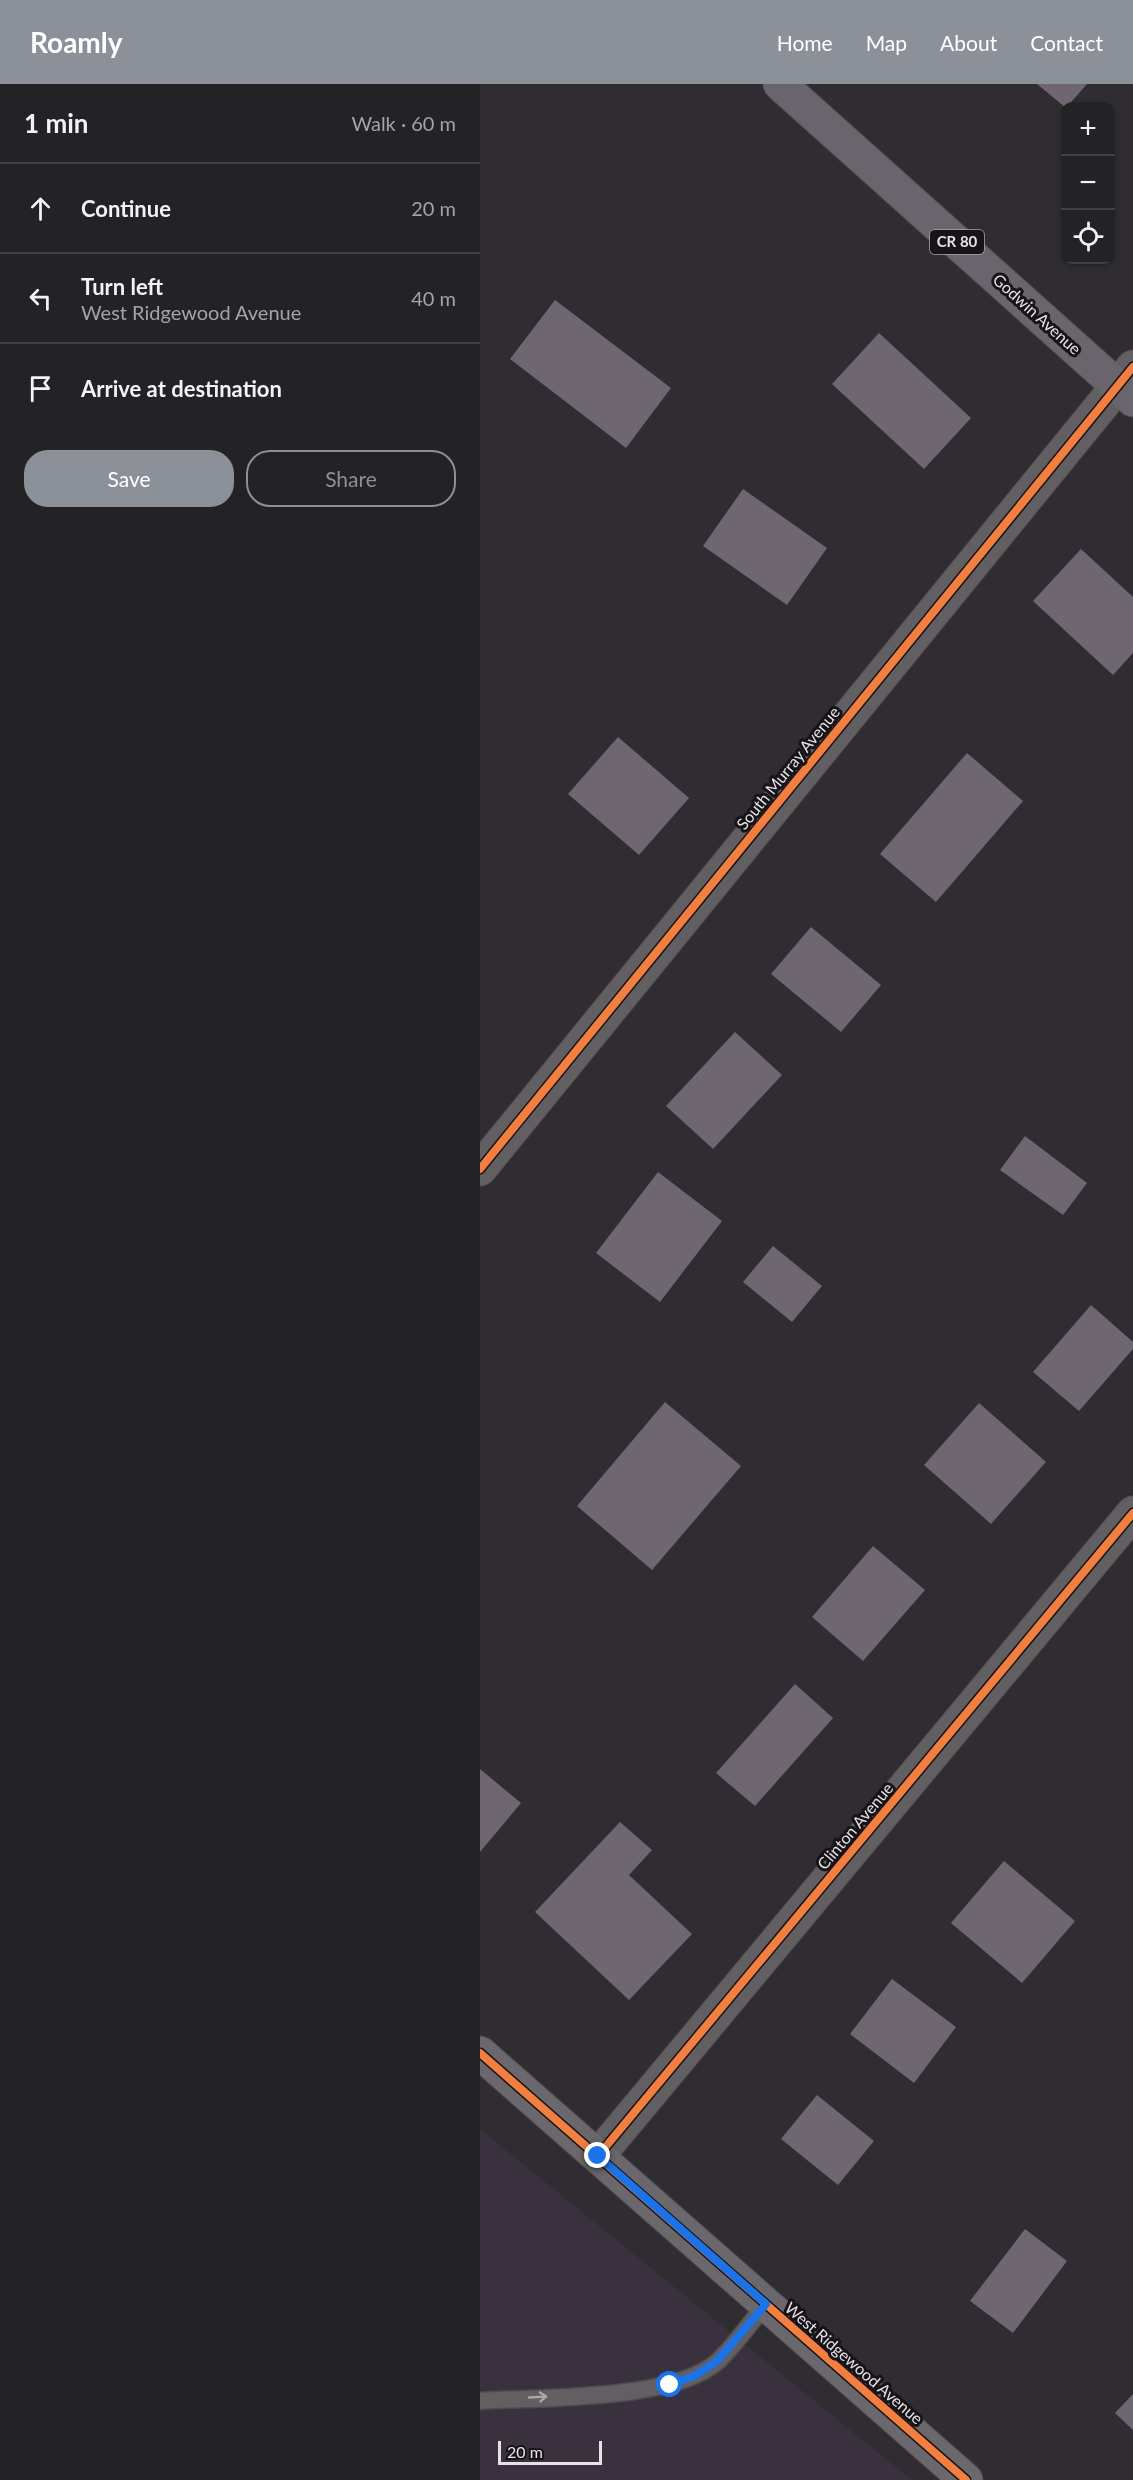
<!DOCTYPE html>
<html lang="en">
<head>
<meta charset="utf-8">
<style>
	:root { --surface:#232225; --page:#2b2a2d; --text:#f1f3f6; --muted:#a3a4a7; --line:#403f42; --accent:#8c9099 }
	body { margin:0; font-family:Lato,sans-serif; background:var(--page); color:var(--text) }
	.controls { position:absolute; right:18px; top:18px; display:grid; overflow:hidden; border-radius:12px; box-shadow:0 2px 4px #0004 }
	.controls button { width:54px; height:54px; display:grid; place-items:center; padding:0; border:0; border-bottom:2px solid var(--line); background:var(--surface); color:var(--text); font:30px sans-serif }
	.scale { position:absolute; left:18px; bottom:15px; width:104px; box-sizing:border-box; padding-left:6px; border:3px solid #e6e2e7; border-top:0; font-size:16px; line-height:21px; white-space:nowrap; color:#e6e2e7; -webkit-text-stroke:4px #171418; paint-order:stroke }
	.stop { position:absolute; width:18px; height:18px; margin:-14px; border:4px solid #1a73e8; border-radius:50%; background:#fff }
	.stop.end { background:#1a73e8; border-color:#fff; box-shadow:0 2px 6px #0008 }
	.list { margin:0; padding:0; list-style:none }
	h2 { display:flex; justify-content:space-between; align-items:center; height:78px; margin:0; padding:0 24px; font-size:26px }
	h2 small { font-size:20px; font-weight:400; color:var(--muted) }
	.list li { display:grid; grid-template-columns:39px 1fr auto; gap:18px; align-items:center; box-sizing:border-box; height:90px; padding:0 24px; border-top:2px solid var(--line) }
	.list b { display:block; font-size:22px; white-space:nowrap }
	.list p { margin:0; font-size:20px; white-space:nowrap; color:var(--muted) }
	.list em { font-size:20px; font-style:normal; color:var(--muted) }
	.actions { display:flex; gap:12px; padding:18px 24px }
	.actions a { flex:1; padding:14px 0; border:2px solid var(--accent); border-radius:24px; text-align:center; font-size:21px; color:var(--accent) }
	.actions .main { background:var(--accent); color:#fff }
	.icon { flex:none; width:33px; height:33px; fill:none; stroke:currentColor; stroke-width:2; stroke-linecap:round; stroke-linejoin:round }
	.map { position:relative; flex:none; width:653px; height:2396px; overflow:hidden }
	header { display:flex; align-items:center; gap:36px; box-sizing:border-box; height:84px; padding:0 30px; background:var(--accent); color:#fff }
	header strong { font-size:28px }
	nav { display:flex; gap:33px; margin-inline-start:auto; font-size:21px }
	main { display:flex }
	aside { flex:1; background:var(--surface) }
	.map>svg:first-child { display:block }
	.built { fill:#3a313e }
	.building { fill:#6e6772 }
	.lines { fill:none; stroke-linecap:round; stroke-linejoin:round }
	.lane-casing { stroke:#4d4b4e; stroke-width:19 }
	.street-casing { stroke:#4d4b4e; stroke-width:35 }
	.secondary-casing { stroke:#4d4b4e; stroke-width:35 }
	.primary-casing { stroke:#4d4b4e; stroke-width:35 }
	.lane { stroke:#615f62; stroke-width:16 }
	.street { stroke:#615f62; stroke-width:33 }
	.secondary { stroke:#6a686c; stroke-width:33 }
	.primary { stroke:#6a646c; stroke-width:33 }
	.cycleway-casing { stroke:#171418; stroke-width:11 }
	.cycleway { stroke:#f27e40; stroke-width:8 }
	.oneway { stroke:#aaa7ab }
	.route { stroke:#1a73e8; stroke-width:8 }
	.labels { text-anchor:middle; stroke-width:6; stroke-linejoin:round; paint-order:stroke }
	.shield { fill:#171418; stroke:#a8a4a9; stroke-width:1.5 }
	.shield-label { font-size:15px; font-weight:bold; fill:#e6e2e7 }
	.street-label { font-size:16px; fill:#e6e2e7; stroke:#171418 }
</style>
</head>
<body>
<header>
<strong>Roamly</strong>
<nav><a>Home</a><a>Map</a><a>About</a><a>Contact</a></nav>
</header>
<main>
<aside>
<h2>1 min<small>Walk · 60 m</small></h2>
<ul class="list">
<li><svg class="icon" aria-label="ahead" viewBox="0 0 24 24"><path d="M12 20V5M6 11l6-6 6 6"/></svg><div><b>Continue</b></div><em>20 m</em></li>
<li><svg class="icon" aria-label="left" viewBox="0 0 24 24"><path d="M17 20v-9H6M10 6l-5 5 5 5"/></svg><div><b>Turn left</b><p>West Ridgewood Avenue</p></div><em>40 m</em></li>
<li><svg class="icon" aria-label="arrive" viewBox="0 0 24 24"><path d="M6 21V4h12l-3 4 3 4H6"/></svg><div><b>Arrive at destination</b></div></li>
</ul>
<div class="actions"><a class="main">Save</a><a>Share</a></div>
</aside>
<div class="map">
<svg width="653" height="2396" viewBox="0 0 653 2396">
	<rect width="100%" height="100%" fill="#2f2d31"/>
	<!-- built -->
	<path class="built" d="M0,2045L432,2396H0Z"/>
	<!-- building -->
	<g class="building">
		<path d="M557,0H607L586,24Z"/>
		<path d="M75,216L191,304L146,364L30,275Z"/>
		<path d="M399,249L491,334L444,385L352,300Z"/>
		<path d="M263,405L347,464L307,521L223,462Z"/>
		<path d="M601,465L653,513V569L633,591L553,517Z"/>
		<path d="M138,653L209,714L159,771L88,710Z"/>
		<path d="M487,669L543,717L456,818L400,770Z"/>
		<path d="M331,843L401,901L361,948L291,890Z"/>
		<path d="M255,948L302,991L233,1065L186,1022Z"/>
		<path d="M545,1052L607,1099L583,1131L520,1086Z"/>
		<path d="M178,1088L242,1137L180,1218L116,1169Z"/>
		<path d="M293,1162L342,1202L312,1238L263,1198Z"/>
		<path d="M611,1221L653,1258V1265L599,1327L553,1288Z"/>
		<path d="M185,1318L261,1382L172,1486L97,1422Z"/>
		<path d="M499,1319L566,1378L511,1440L444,1381Z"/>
		<path d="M393,1462L445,1506L383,1577L332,1533Z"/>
		<path d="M315,1600L353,1634L275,1722L236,1689Z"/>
		<path d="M0,1685L41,1719L0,1768Z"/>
		<path d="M140,1738L172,1766L149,1791L212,1850L149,1916L55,1828Z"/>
		<path d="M524,1777L595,1837L542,1899L471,1839Z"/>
		<path d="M412,1895L476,1943L434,1999L370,1950Z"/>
		<path d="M337,2011L394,2057L358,2101L301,2055Z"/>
		<path d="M545,2145L587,2177L533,2249L490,2217Z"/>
		<path d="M653,2310V2346L635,2329Z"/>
	</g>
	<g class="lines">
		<defs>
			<path id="lane" d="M0,2317C59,2313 195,2317 238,2277C256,2260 270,2239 286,2220"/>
			<g id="street">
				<path d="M0,1085L653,283"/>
				<path d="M118,2072L653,1429"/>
			</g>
			<path id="secondary" d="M0,1969L486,2396"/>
			<path id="primary" d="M300,0L653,316"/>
		</defs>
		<!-- lane casing -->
		<use href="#lane" class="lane-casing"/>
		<!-- street casing -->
		<use href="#street" class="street-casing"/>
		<!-- secondary casing -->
		<use href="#secondary" class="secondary-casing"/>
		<!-- primary casing -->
		<use href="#primary" class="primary-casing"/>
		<!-- lane -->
		<use href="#lane" class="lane"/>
		<!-- street -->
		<use href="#street" class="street"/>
		<!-- secondary -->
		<use href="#secondary" class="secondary"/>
		<!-- primary -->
		<use href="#primary" class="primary"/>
		<defs>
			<g id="cycleway">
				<path d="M0,1085L653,283"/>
				<path d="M0,1969L486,2396"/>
				<path d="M118,2072L653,1429"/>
			</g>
		</defs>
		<!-- cycleway casing -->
		<use href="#cycleway" class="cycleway-casing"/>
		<!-- cycleway -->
		<use href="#cycleway" class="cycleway"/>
	</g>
	<!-- one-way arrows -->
	<defs><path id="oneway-shaft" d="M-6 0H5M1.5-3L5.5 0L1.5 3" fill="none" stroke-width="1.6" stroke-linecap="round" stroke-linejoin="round" transform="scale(1.5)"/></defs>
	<use class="oneway" href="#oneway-shaft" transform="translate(58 2313) rotate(-3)"/>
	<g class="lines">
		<!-- route -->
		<path class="route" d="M118,2072L286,2220L237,2277L216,2291L190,2301"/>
	</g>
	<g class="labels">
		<!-- shield labels -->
		<rect class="shield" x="450" y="146" width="54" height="24" rx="4.5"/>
		<g class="shield-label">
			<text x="477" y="163">CR 80</text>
		</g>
		<!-- street labels -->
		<g class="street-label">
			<text transform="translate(557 230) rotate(42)" y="6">Godwin Avenue</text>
			<text transform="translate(308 684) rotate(-51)" y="6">South Murray Avenue</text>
			<text transform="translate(375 1742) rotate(-50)" y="6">Clinton Avenue</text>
			<text transform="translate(374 2279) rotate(41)" y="6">West Ridgewood Avenue</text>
		</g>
	</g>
</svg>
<div class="controls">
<button>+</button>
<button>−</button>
<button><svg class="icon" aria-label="locate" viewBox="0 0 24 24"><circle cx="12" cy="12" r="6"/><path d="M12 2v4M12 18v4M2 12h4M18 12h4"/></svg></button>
</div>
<div class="scale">20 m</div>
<div class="stop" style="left:190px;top:2301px"></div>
<div class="stop end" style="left:118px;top:2072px"></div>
</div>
</main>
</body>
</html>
